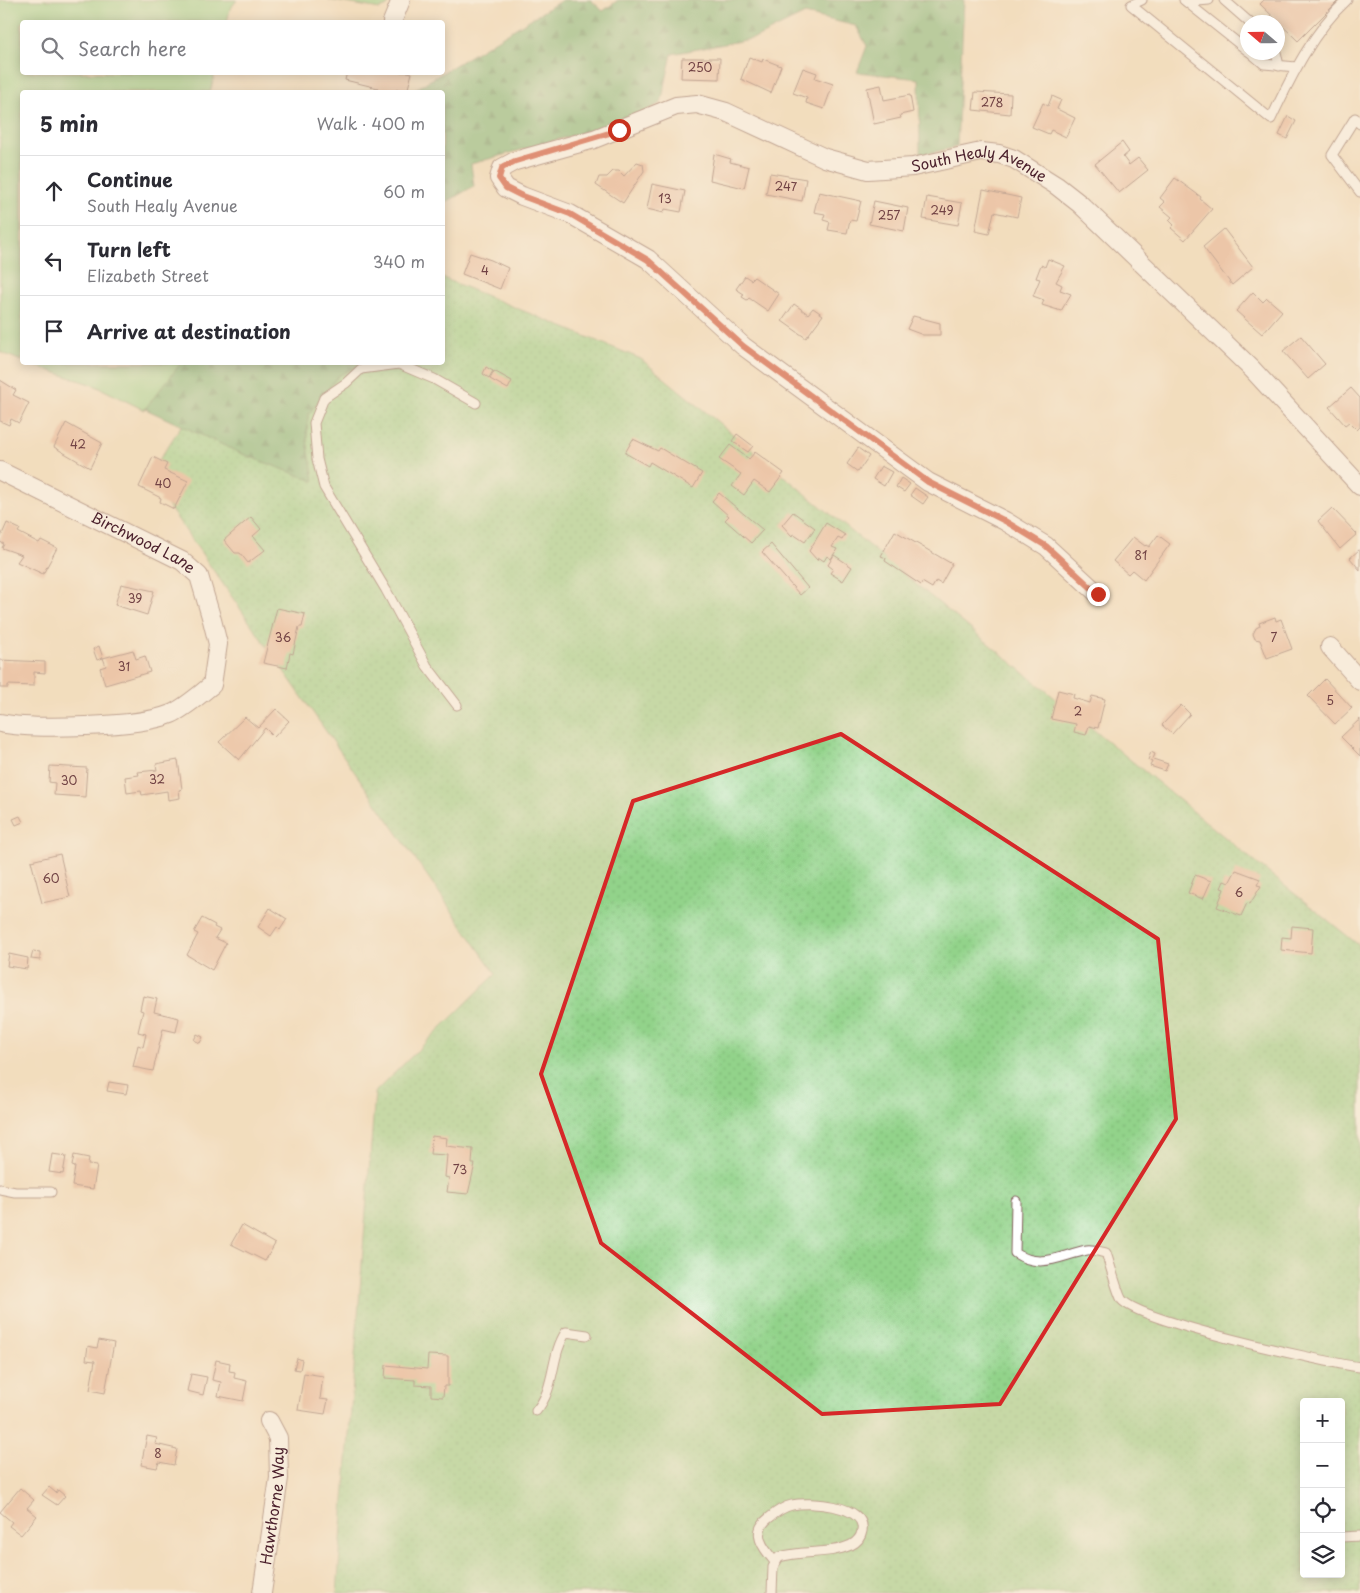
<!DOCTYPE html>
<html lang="en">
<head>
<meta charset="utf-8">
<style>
	:root { --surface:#fff; --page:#f7f7f7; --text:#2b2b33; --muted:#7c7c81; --line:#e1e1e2 }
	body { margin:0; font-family:"Playpen Sans",sans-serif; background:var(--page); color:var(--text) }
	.controls { position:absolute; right:15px; bottom:15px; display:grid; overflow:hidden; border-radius:5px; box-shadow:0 2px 12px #0003 }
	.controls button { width:45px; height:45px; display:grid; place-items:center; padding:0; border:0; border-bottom:1px solid var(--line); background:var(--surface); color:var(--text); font:25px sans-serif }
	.compass { position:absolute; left:1240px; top:15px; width:45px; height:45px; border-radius:50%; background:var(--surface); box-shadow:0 2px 12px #0003; rotate:290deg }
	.stop { position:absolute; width:15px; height:15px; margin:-11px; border:4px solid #c8321e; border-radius:50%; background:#fff }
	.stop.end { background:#c8321e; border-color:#fff; box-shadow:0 1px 5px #0008 }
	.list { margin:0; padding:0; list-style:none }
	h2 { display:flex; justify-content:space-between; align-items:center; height:65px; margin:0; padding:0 20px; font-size:21px }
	h2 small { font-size:16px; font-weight:400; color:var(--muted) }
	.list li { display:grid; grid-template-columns:32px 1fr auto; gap:15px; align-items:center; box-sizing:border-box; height:70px; padding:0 20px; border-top:1px solid var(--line) }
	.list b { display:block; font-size:19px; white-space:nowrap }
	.list p { margin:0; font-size:16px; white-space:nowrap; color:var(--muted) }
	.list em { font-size:16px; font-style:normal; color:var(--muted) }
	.icon { flex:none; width:28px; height:28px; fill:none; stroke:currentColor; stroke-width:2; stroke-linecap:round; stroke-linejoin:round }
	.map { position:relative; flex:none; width:1360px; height:1593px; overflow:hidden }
	.search { position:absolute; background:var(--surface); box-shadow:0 2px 12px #0003; left:20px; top:20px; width:425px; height:55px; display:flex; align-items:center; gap:12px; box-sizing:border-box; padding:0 18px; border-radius:5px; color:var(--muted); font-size:19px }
	.panel { position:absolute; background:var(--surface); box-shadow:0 2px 12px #0003; left:20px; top:90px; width:425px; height:275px; border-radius:5px }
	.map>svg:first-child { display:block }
	.grass { fill:url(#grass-dots); stroke:#6e795a; fill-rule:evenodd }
	.forest { fill:url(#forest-firs); stroke:#606a50 }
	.park { fill:#92d38a; stroke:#6e795a }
	.building { fill:#e5ac8f }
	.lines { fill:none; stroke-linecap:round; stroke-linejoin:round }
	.service-casing { stroke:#85625e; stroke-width:11 }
	.minor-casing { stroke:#85625e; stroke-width:20 }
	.service { stroke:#fff; stroke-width:9 }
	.minor { stroke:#fff; stroke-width:18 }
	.route { stroke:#c8321e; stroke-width:6 }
	.marked { fill:none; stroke:#d62828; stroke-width:4; stroke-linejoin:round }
	.labels { text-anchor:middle; stroke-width:4; stroke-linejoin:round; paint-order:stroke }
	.number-label { font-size:12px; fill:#714244 }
	.street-label { font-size:15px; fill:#4a1f2b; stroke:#fdfcf7 }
</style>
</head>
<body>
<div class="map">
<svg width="1360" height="1593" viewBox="0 0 1360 1593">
	<defs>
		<pattern id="grass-dots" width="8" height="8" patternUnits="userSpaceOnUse" patternTransform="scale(1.25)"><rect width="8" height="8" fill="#92d38a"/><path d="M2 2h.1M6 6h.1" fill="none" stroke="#7fb577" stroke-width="1.8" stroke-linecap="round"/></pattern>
		<pattern id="forest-firs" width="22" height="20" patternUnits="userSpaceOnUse" patternTransform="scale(1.25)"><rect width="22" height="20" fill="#75b576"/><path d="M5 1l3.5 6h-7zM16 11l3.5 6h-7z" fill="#629361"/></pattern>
	</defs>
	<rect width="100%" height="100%" fill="#fdfcf7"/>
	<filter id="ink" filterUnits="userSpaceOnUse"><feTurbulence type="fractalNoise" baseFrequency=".02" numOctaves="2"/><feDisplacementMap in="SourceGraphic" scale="10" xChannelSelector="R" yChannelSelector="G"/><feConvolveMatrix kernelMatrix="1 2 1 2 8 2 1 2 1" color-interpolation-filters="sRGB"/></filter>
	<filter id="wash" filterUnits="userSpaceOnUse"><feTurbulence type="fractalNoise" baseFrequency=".0096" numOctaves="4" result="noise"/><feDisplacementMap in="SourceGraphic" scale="20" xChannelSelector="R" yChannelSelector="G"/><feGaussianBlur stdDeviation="1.12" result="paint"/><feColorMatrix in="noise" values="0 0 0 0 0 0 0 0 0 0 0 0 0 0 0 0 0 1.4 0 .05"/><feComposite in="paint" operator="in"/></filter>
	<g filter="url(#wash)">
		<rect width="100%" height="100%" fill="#f2ddbd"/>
		<!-- grass -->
		<path class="grass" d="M443,278L641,359L1260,866L1360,946V1593H337L375,1092L496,974L148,477L222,363L442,362ZM1304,1402H1341V1574H1304Z"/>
		<!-- forest -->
		<g class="forest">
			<path d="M562,0H591L603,11L618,0H964L957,147L920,155L919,79L857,72L867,46L856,26L805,14L756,38L672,54L661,103L628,120L471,164L474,186L443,204L442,92H414V90Z"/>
			<path d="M27,363H363L338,376L308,415L307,440L314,481L240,453L96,386Z"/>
		</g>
		<!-- park -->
		<g class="park">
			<path d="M0,0H237L230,9L227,22H22V72L215,73L210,92H22V361L0,352Z"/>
			<path d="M329,0H391L387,6L380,9Z"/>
			<path d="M27,363H181L144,410L96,386Z"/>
		</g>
		<g id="blocks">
			<!-- building -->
			<g class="building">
				<path d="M1264,0H1339L1298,41L1260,4Z"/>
				<path d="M749,57L762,62L763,59L781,66L771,93L741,79Z"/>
				<path d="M682,58H720L719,79L681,78Z"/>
				<path d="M803,68L817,73L815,78L833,84L824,109L806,103L807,98L793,93Z"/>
				<path d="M347,72H408L412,73L407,92L397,89L396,92H383L377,91L378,88L345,80Z"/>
				<path d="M881,85L884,100L910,95L913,112L900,115L901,118L874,124L867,88Z"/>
				<path d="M975,92L1011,94L1010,114L973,110Z"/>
				<path d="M1052,96L1061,100L1057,109L1075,118L1066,137L1051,130L1049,134L1032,127L1043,103L1048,106Z"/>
				<path d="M1288,116L1296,121L1287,139L1279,135Z"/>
				<path d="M1122,142L1129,152L1123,157L1129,165L1138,158L1148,170L1119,193L1095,164Z"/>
				<path d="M714,154L731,159L730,162L749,167L744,188L710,180Z"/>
				<path d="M637,162L643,164L644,171L623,203L596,185L599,177H607L613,171H619L624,176Z"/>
				<path d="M770,173L806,179L802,201L766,194Z"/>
				<path d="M1175,178L1201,197L1200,199L1212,209L1185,240L1171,228L1174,225L1169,220L1172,217L1160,207L1165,202L1160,198Z"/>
				<path d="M652,184L685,191L681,212L665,209L664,213L647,209Z"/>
				<path d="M983,190L1021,198L1017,217L994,212L989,234L975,231Z"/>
				<path d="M819,192L861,201L856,221L850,220L847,233L828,230L830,222L823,220L825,214L814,212Z"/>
				<path d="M927,197L962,203L958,225L923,219Z"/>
				<path d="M874,201L908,208L904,231L869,224Z"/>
				<path d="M1224,229L1253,267L1232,285L1203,247Z"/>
				<path d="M470,253L491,260L508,268L500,289L462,274Z"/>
				<path d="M1048,259L1065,266L1056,282L1062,285L1060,290L1071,294L1061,311L1042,305L1044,300L1033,296L1040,279L1036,278L1041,265L1045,267Z"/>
				<path d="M745,276L751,280L754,277L779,294L768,311L749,298L747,300L742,297L744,294L736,289Z"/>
				<path d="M1253,292L1263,302L1267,298L1282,311L1262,334L1236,311Z"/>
				<path d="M794,304L808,314L813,308L823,315L806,338L782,321Z"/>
				<path d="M913,316L940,323V335H923L907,329Z"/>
				<path d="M1301,336L1325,364L1308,379L1283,351Z"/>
				<path d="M486,367L493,371L489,378L483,374Z"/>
				<path d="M494,371L512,381L508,389L490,379Z"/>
				<path d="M0,380L16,390L13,395L29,403L19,423L11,419L9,425L0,421Z"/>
				<path d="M1351,388L1360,398V427L1357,430L1349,422L1345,425L1329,407Z"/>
				<path d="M66,423L102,443L90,468L54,447Z"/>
				<path d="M737,434L753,446L748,452L732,441Z"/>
				<path d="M633,439L658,451L660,448L702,473L693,488L650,462L648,466L625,453Z"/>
				<path d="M730,445L749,459L755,452L784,473L770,492L754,481L744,495L732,486L741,474L719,459Z"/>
				<path d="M858,448L869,456L858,472L847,464Z"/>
				<path d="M153,457L167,464L164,470L188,481L174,509L160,502L161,498L139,487Z"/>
				<path d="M881,466L892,472L884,486L873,479Z"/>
				<path d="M901,478L910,484L904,492L896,487Z"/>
				<path d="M915,488L928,497L923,504L910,495Z"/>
				<path d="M719,493L763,530L751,543L725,520L729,516L712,501Z"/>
				<path d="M1332,508L1357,534L1340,549L1318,521Z"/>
				<path d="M793,512L815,528L805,542L793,534L792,536L782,525Z"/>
				<path d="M251,517L261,529L253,536L265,550L248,563L240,553H235L224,540Z"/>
				<path d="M7,523L20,529L18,532L39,543L41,540L57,548L43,574L17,562L22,555L2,548L4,544L0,542V539Z"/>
				<path d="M826,523L845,535L842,540L838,538L832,547L837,549L831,559L827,556L824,561L818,557L817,560L809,551Z"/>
				<path d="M895,531L952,564L941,584L936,581L932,588L922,582L921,585L885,561L886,558L881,556Z"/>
				<path d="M1158,535L1170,544L1144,580L1132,570L1128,574L1113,561L1133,537L1145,546L1146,545L1149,547Z"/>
				<path d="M771,544L808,588L800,595L762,552Z"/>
				<path d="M1360,549V570L1350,558Z"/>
				<path d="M834,555L852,567L843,581L830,573L833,569L828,565Z"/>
				<path d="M121,584L154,591L147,615L115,605Z"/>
				<path d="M277,608L305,614L302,627H299L293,654L290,653L287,668L263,663Z"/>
				<path d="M1275,617L1276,621L1281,619L1292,649L1267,658L1260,640L1255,639L1253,634L1256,628L1260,626L1259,623Z"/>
				<path d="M99,646L103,658L97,660L93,649Z"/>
				<path d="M133,650L136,659L145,656L150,672L105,685L100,668L106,666L103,658Z"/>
				<path d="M0,660L45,662V673L34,672V686L8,685V688H0Z"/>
				<path d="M1325,679L1352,708L1335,724L1308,696Z"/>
				<path d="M1058,690L1074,694L1073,698L1090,703L1092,696L1105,699L1098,728L1089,726L1086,735L1074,732L1076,724L1051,719Z"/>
				<path d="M1181,705L1190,714L1172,734L1162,725Z"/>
				<path d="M276,709L289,721L274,737L265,728L239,760L219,742L245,717L258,728Z"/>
				<path d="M1360,719V756L1341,737Z"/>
				<path d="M1151,752L1155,754L1153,759L1168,764L1165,771L1150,766L1152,762L1148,760Z"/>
				<path d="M178,760L182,789L179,790L180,798L168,800L167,791L142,795L141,791L127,793L125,777L139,775L138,772L157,770L156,764Z"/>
				<path d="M50,766L87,768L85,797L54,795L55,783L49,782Z"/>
				<path d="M20,816L23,822L16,825L13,819Z"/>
				<path d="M60,854L70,897L42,903L31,861Z"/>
				<path d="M1236,870L1260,879L1257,885L1261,886L1250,904L1247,903L1241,916L1217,907L1224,889L1221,888L1224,881L1229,883Z"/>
				<path d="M1195,875L1211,881L1203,899L1188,893Z"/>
				<path d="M270,908L287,919L280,930L277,927L271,936L258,927Z"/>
				<path d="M202,918L215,925L214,927L220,930L215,938L226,943L212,970L187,955L198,934L194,932Z"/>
				<path d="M1292,926L1313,928L1311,953L1281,950L1282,937L1291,938Z"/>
				<path d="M33,951L40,952V960L31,959Z"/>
				<path d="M9,954L28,958L27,969L7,966Z"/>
				<path d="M143,996L157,999L154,1012L179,1018L176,1032L163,1029L153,1071L133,1067L138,1045L143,1047L146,1034L138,1032L143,1011L140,1010Z"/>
				<path d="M197,1034L203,1037L200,1043L194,1040Z"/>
				<path d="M109,1082L128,1085L126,1094L107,1091Z"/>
				<path d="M432,1136L447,1138L446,1146L473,1149L472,1164H475L468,1194L447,1192L449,1178L445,1177L447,1155L430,1154Z"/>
				<path d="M52,1154L66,1156L63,1174L49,1172Z"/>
				<path d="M74,1155L89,1158L88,1165L97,1166L93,1189L72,1186L75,1167L72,1166Z"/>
				<path d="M242,1225L275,1244L265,1261L231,1244Z"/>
				<path d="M99,1340L114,1343L105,1393L90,1390L95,1361L86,1360L88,1346L97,1348Z"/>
				<path d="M428,1355L448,1356V1386H444L443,1397L431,1396V1386L415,1385V1380L385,1378L386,1365L427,1369Z"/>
				<path d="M297,1358L302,1360L300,1370L294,1369Z"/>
				<path d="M216,1360L230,1363L229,1371L235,1372L234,1378L247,1381L243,1401L218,1396L221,1382L212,1380Z"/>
				<path d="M304,1373L323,1376L320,1399L328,1400L325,1414L298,1410Z"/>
				<path d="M191,1374L207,1377L203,1395L187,1391Z"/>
				<path d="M147,1436L157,1438L155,1444L177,1449L174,1465L159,1462L157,1468L141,1465Z"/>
				<path d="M49,1487L56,1493L58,1490L65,1496L57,1505L42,1495Z"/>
				<path d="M20,1488L34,1500L27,1508L37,1516L21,1535L9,1526L12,1522L0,1512Z"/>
			</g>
		</g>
	</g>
	<g filter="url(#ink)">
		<use href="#blocks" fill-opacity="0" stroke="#85625e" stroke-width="1"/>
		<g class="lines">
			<defs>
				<g id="service">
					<path d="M1142,0L1131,5L1271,119C1291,77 1313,31 1347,0"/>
					<path d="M1184,0L1248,51"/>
					<path d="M1224,0L1249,22"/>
					<path d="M1187,2L1209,0"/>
					<path d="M1250,52L1264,64L1296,67"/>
					<path d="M1276,52L1279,66"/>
					<path d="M1360,124L1355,118L1332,155L1360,192"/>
					<path d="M457,705L427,666L386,590L324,487L317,459L314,423L324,398L346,383L361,369L399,364L434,379L476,403"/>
					<path d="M0,1189L15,1192H51"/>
					<path d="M1016,1201L1015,1253C1041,1270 1061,1255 1087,1250C1093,1249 1100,1252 1106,1253C1109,1261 1118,1295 1122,1300C1142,1322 1323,1362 1360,1367"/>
					<path d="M536,1411C556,1388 550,1356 566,1332L587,1335"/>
					<path d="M1341,1537L1360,1536"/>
					<path d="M772,1593L773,1567L779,1557C802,1550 829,1555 851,1545C857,1542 861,1537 862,1531C867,1505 809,1501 792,1505C783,1507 776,1512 769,1518C750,1532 763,1548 775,1562"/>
				</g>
				<g id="minor">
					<path d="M392,22L401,0"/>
					<path id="s1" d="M0,471L182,561L199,576L212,620L218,644L212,685C200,694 185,708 171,714C139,727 34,730 0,723"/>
					<path id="s2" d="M1098,594L1046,546L1005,521L928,482L743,346L648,259L570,214L522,196L506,188L499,178L502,168L515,161L594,139L676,106L697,104L726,112L825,158L868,170L913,167L981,152L999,154L1014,159L1057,186L1080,204L1252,369L1360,486"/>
					<path d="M1330,647L1360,681"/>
					<path id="s3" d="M262,1593L279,1478L278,1438L269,1421"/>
				</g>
			</defs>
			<!-- service casing -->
			<use href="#service" class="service-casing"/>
			<!-- minor casing -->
			<use href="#minor" class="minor-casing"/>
			<!-- service -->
			<use href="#service" class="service"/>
			<!-- minor -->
			<use href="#minor" class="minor"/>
		</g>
	</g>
	<g class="lines" filter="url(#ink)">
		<!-- route -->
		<path class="route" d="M619,130L515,161L502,168L499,178L506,188L522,196L570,214L648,260L743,346L928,482L1005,521L1046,546L1098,594"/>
	</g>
	<!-- marked area -->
	<path d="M0 0H1360V1593H0ZM841,734L1158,939L1176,1119L1000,1404L822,1414L601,1243L541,1074L633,801Z" fill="#f2ddbd" fill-opacity=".55" fill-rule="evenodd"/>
	<path class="marked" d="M841,734L1158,939L1176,1119L1000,1404L822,1414L601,1243L541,1074L633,801Z"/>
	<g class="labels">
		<!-- number labels -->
		<g class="number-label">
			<text x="700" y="72">250</text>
			<text x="992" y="107">278</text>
			<text x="786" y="191">247</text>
			<text x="665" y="203">13</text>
			<text x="942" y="215">249</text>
			<text x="889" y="220">257</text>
			<text x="485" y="275">4</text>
			<text x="78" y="449">42</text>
			<text x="163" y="488">40</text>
			<text x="1141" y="560">81</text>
			<text x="135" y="603">39</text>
			<text x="283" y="642">36</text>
			<text x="1274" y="642">7</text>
			<text x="124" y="671">31</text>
			<text x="1330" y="705">5</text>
			<text x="1078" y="716">2</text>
			<text x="157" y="784">32</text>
			<text x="69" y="785">30</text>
			<text x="51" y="883">60</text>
			<text x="1239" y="897">6</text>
			<text x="460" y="1174">73</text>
			<text x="158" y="1458">8</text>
		</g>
		<!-- street labels -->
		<g class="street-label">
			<text dy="5" stroke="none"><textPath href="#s2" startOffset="1250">South Healy Avenue</textPath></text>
			<text dy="5" stroke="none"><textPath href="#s1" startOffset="160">Birchwood Lane</textPath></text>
			<text dy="5" stroke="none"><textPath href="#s3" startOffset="88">Hawthorne Way</textPath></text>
		</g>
	</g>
</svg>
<div class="controls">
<button>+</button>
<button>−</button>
<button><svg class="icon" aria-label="locate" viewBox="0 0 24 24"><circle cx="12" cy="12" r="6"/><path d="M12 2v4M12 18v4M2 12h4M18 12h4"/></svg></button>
<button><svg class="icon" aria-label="layers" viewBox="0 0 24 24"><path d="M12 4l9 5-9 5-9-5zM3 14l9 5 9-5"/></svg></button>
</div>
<svg class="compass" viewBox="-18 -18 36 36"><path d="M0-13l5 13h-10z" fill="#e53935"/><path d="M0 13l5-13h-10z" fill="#7c7c81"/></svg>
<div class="stop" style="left:619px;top:130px"></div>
<div class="stop end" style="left:1098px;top:594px"></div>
<div class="search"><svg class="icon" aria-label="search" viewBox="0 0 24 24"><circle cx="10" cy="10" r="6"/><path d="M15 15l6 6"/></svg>Search here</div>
<section class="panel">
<h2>5 min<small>Walk · 400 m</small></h2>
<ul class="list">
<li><svg class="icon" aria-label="ahead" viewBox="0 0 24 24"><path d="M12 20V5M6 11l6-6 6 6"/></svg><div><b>Continue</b><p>South Healy Avenue</p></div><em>60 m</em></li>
<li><svg class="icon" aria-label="left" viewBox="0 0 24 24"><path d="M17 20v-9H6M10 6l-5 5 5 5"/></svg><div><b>Turn left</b><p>Elizabeth Street</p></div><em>340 m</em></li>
<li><svg class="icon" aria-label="arrive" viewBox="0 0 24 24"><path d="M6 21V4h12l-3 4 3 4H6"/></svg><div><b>Arrive at destination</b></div></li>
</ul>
</section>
</div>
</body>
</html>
